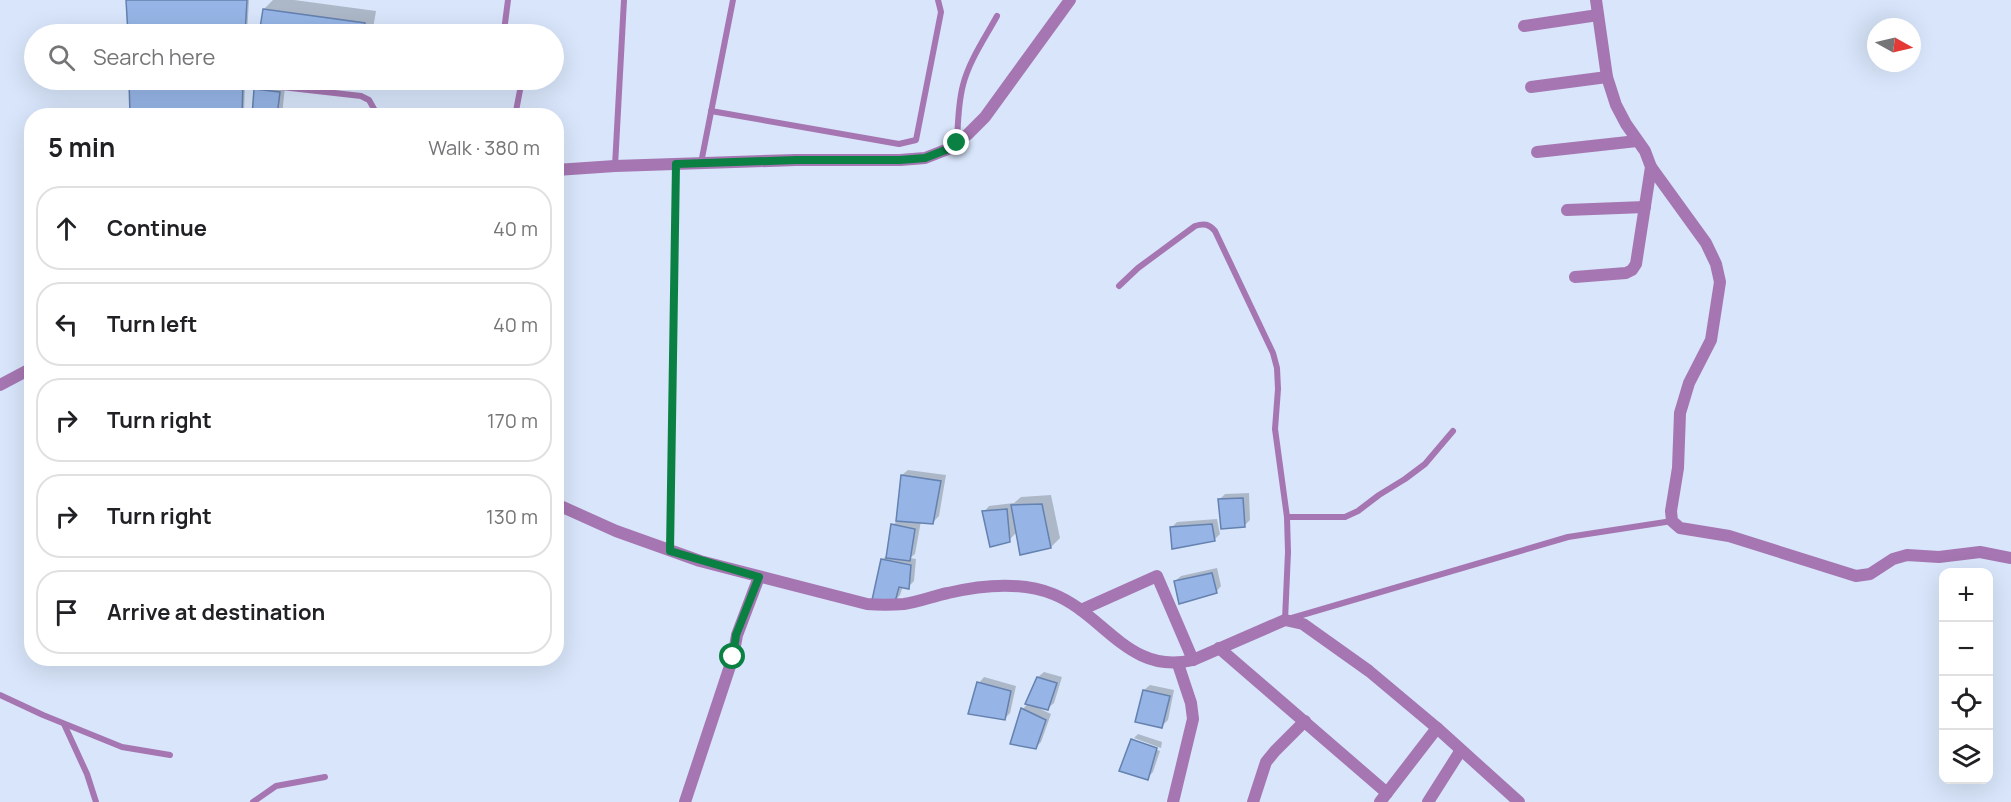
<!DOCTYPE html>
<html lang="en">
<head>
<meta charset="utf-8">
<style>
	:root { --surface:#fff; --page:#f2f2f2; --text:#202124; --muted:#757577; --line:#e0e0e0 }
	body { margin:0; font-family:Manrope,sans-serif; background:var(--page); color:var(--text) }
	.controls { position:absolute; right:18px; bottom:18px; display:grid; overflow:hidden; border-radius:12px; box-shadow:0 6px 24px #0002 }
	.controls button { width:54px; height:54px; display:grid; place-items:center; padding:0; border:0; border-bottom:2px solid var(--line); background:var(--surface); color:var(--text); font:30px sans-serif }
	.compass { position:absolute; left:1867px; top:18px; width:54px; height:54px; border-radius:50%; background:var(--surface); box-shadow:0 6px 24px #0002; rotate:98deg }
	.stop { position:absolute; width:18px; height:18px; margin:-14px; border:4px solid #0b8043; border-radius:50%; background:#fff }
	.stop.end { background:#0b8043; border-color:#fff; box-shadow:0 2px 6px #0008 }
	.list { margin:0; padding:0; list-style:none }
	h2 { display:flex; justify-content:space-between; align-items:center; height:78px; margin:0; padding:0 24px; font-size:26px }
	h2 small { font-size:20px; font-weight:400; color:var(--muted) }
	.list li { display:grid; grid-template-columns:39px 1fr auto; gap:18px; align-items:center; box-sizing:border-box; height:84px; margin:0 12px 12px; padding:0 12px; border:2px solid var(--line); border-radius:24px }
	.list b { display:block; font-size:22px; white-space:nowrap }
	.list em { font-size:20px; font-style:normal; color:var(--muted) }
	.icon { flex:none; width:33px; height:33px; fill:none; stroke:currentColor; stroke-width:2; stroke-linecap:round; stroke-linejoin:round }
	.map { position:relative; flex:none; width:2011px; height:802px; overflow:hidden }
	.search { position:absolute; background:var(--surface); box-shadow:0 6px 24px #0002; left:24px; top:24px; width:540px; height:66px; display:flex; align-items:center; gap:15px; box-sizing:border-box; padding:0 21px; border-radius:33px; color:var(--muted); font-size:22px }
	.panel { position:absolute; background:var(--surface); box-shadow:0 6px 24px #0002; left:24px; top:108px; width:540px; height:558px; border-radius:24px }
	.map>svg:first-child { display:block }
	.shadow { fill:#0003 }
	.building { fill:#96b5e6; stroke:#6481af; stroke-width:1.5 }
	.lines { fill:none; stroke-linecap:round; stroke-linejoin:round }
	.service { stroke:#a576b1; stroke-width:6 }
	.minor { stroke:#a576b1; stroke-width:12 }
	.route { stroke:#0b8043; stroke-width:8 }
</style>
</head>
<body>
<div class="map">
<svg width="2011" height="802" viewBox="0 0 2011 802">
	<rect width="100%" height="100%" fill="#d8e5fa"/>
	<!-- shadow -->
	<g class="shadow">
		<path d="M128,0H249L247,34H129Z"/>
		<path d="M273,0H294L376,11L372,34H261L264,9Z"/>
		<path d="M131,80H245L244,116H132Z"/>
		<path d="M261,84L285,86L282,116H253L255,89Z"/>
		<path d="M908,470L946,475L939,516L933,522L921,521L915,554L910,558L916,559L914,581L908,587L903,586L900,595L895,601L882,560L888,554L893,525L898,520L902,475Z"/>
		<path d="M1249,493L1250,520L1245,525L1219,500L1225,494Z"/>
		<path d="M1051,495L1060,538L1051,547L1017,532L1009,540L984,512L989,506L1014,503L1021,497Z"/>
		<path d="M1217,519L1220,534L1214,540L1172,527L1177,522Z"/>
		<path d="M1217,568L1221,586L1216,592L1175,581L1181,576Z"/>
		<path d="M1044,672L1062,677L1054,703L1048,708L1037,705L1036,707L1051,714L1041,742L1036,747L1023,709L1028,703L1038,677Z"/>
		<path d="M984,677L1016,686L1010,713L1005,718L979,683Z"/>
		<path d="M1150,685L1174,690L1168,720L1162,726L1144,690Z"/>
		<path d="M1138,734L1162,742L1161,748L1134,738Z"/>
		<path d="M1133,738V741L1160,751L1153,772L1147,778L1121,770Z"/>
	</g>
	<!-- building -->
	<g class="building">
		<path d="M126,0H247L245,34H128Z"/>
		<path d="M263,9L365,23L363,34H259Z"/>
		<path d="M129,80H243L242,116H130Z"/>
		<path d="M254,89L280,92L277,116H252Z"/>
		<path d="M901,475L941,481L933,524L896,521Z"/>
		<path d="M1243,498L1245,527L1221,529L1218,499Z"/>
		<path d="M1042,504L1051,548L1020,555L1011,505Z"/>
		<path d="M1007,509L1010,542L990,547L982,511Z"/>
		<path d="M891,524L915,529L910,561L886,558Z"/>
		<path d="M1212,524L1215,541L1172,549L1170,527Z"/>
		<path d="M881,559L911,565L909,589L899,587L895,602L872,600Z"/>
		<path d="M1212,573L1217,593L1179,604L1174,581Z"/>
		<path d="M1037,677L1057,683L1048,710L1025,704Z"/>
		<path d="M977,682L1011,691L1005,720L968,714Z"/>
		<path d="M1143,690L1170,696L1162,728L1135,722Z"/>
		<path d="M1021,708L1046,720L1036,749L1010,744Z"/>
		<path d="M1131,739L1157,748L1148,780L1119,771Z"/>
	</g>
	<g class="lines">
		<!-- service -->
		<g class="service">
			<path d="M506,34L504,31L508,0"/>
			<path d="M264,85L361,96L369,100L378,116"/>
			<path d="M711,111L899,144L916,140L941,12L938,0"/>
			<path d="M515,116L522,80"/>
			<path d="M957,142C958,123 958,104 963,85C969,61 985,38 997,16"/>
			<path d="M701,163L733,0"/>
			<path d="M615,166L624,0"/>
			<path d="M1119,286L1138,268L1195,226C1204,223 1209,224 1215,231L1273,353L1277,368L1278,389L1275,429L1287,517L1288,552L1285,620L1568,537L1672,521"/>
			<path d="M1287,517H1345L1358,511L1379,495L1405,479L1425,464L1453,431"/>
			<path d="M670,550L676,164"/>
			<path d="M0,695L43,715L122,747L170,755"/>
			<path d="M64,724L87,774L96,802"/>
			<path d="M253,802L276,786L325,777"/>
		</g>
		<!-- minor -->
		<g class="minor">
			<path d="M1524,26L1598,15"/>
			<path d="M1531,87L1607,77"/>
			<path d="M1537,152L1637,141"/>
			<path d="M1651,167L1706,243L1716,264L1720,282L1711,340L1689,383L1680,413L1678,468L1671,511L1672,521L1680,528L1729,536L1856,576L1870,574L1893,559L1907,555L1939,557L1980,552L2011,558"/>
			<path d="M556,170L615,166L796,160H900L925,158L948,149L968,134L985,117L1070,0"/>
			<path d="M1567,210L1645,207"/>
			<path d="M1575,277L1626,273L1632,270L1636,264L1651,167L1645,151L1626,124L1616,105L1607,77L1596,0"/>
			<path d="M0,385L32,368"/>
			<path d="M556,504L616,531L700,561L867,604C879,605 891,605 904,604C919,602 933,596 948,593C982,585 1020,581 1053,594C1104,614 1129,676 1193,660L1285,620L1303,624L1369,671L1437,728L1519,802"/>
			<path d="M1081,610L1157,576L1193,660"/>
			<path d="M1219,648L1387,793"/>
			<path d="M685,802L733,657L737,635L759,577"/>
			<path d="M1173,802L1193,719L1191,703L1178,664"/>
			<path d="M1253,802L1266,762L1275,751L1305,721"/>
			<path d="M1380,802L1437,728"/>
			<path d="M1428,802L1461,750"/>
		</g>
	</g>
	<g class="lines">
		<!-- route -->
		<path class="route" d="M733,657L736,635L759,577L670,551L676,164L796,160H900L925,158L948,149L957,143"/>
	</g>
</svg>
<div class="controls">
<button>+</button>
<button>−</button>
<button><svg class="icon" aria-label="locate" viewBox="0 0 24 24"><circle cx="12" cy="12" r="6"/><path d="M12 2v4M12 18v4M2 12h4M18 12h4"/></svg></button>
<button><svg class="icon" aria-label="layers" viewBox="0 0 24 24"><path d="M12 4l9 5-9 5-9-5zM3 14l9 5 9-5"/></svg></button>
</div>
<svg class="compass" viewBox="-18 -18 36 36"><path d="M0-13l5 13h-10z" fill="#e53935"/><path d="M0 13l5-13h-10z" fill="#757577"/></svg>
<div class="stop" style="left:733px;top:657px"></div>
<div class="stop end" style="left:957px;top:143px"></div>
<div class="search"><svg class="icon" aria-label="search" viewBox="0 0 24 24"><circle cx="10" cy="10" r="6"/><path d="M15 15l6 6"/></svg>Search here</div>
<section class="panel">
<h2>5 min<small>Walk · 380 m</small></h2>
<ul class="list">
<li><svg class="icon" aria-label="ahead" viewBox="0 0 24 24"><path d="M12 20V5M6 11l6-6 6 6"/></svg><div><b>Continue</b></div><em>40 m</em></li>
<li><svg class="icon" aria-label="left" viewBox="0 0 24 24"><path d="M17 20v-9H6M10 6l-5 5 5 5"/></svg><div><b>Turn left</b></div><em>40 m</em></li>
<li><svg class="icon" aria-label="right" viewBox="0 0 24 24"><path d="M7 20v-9h11M14 6l5 5-5 5"/></svg><div><b>Turn right</b></div><em>170 m</em></li>
<li><svg class="icon" aria-label="right" viewBox="0 0 24 24"><path d="M7 20v-9h11M14 6l5 5-5 5"/></svg><div><b>Turn right</b></div><em>130 m</em></li>
<li><svg class="icon" aria-label="arrive" viewBox="0 0 24 24"><path d="M6 21V4h12l-3 4 3 4H6"/></svg><div><b>Arrive at destination</b></div></li>
</ul>
</section>
</div>
</body>
</html>
